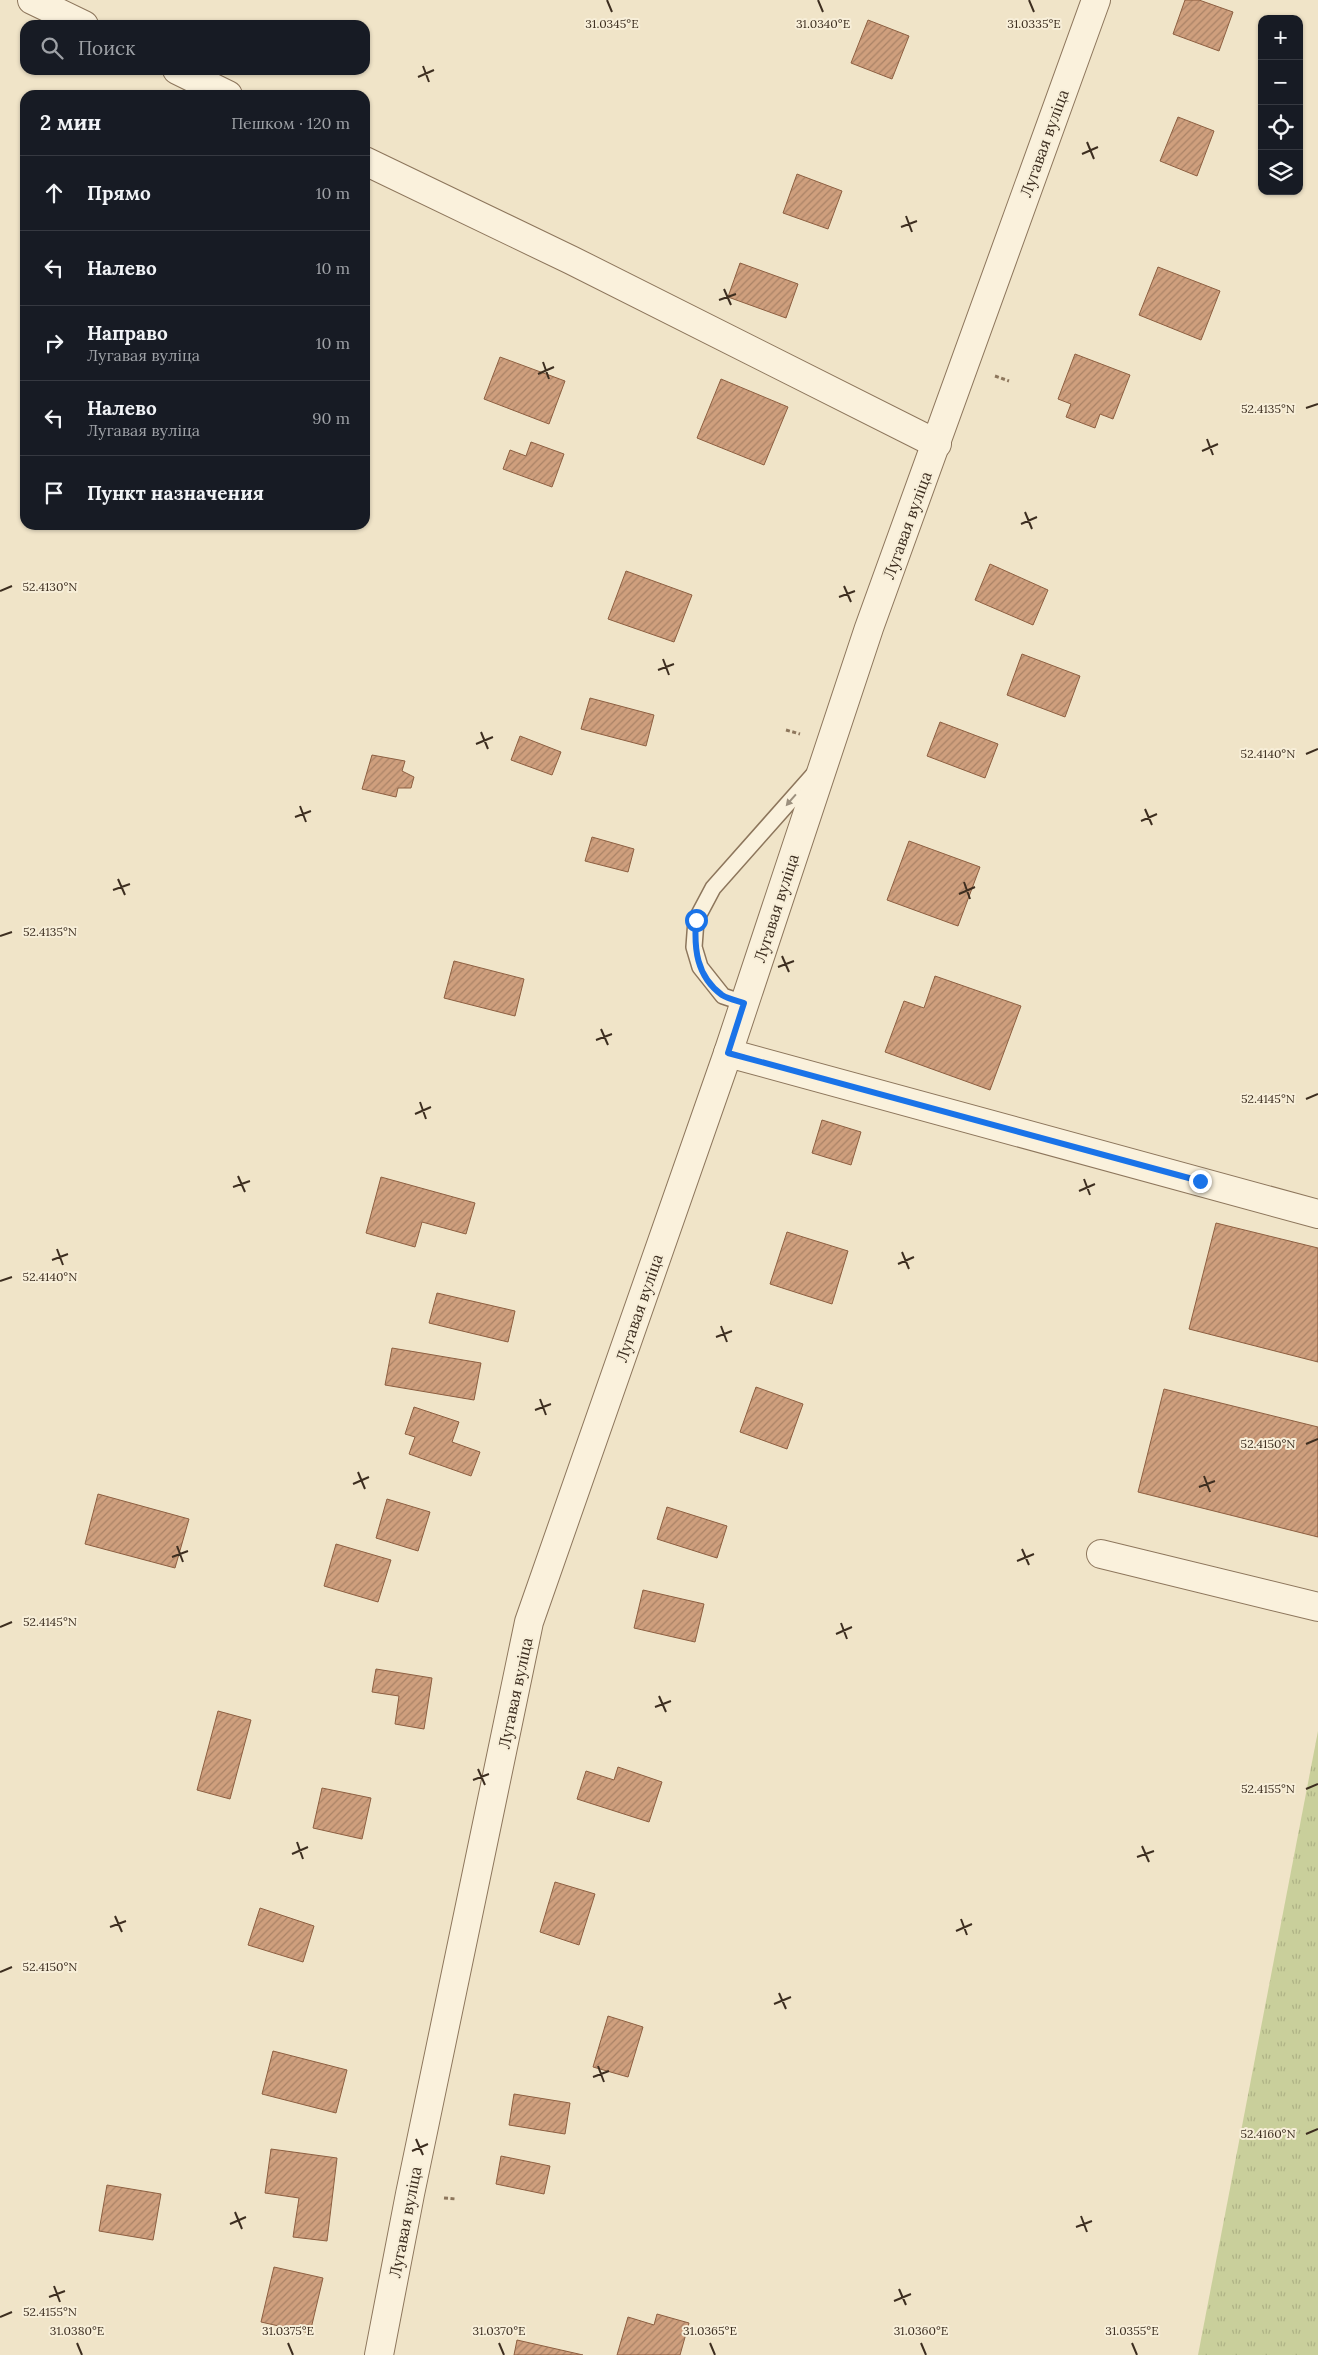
<!DOCTYPE html>
<html lang="ru">
<head>
<meta charset="utf-8">
<style>
	:root { --surface:#171b24; --page:#242831; --text:#f1f3f6; --muted:#9ea1a6; --line:#363941 }
	body { margin:0; font-family:Lora,serif; background:var(--page); color:var(--text) }
	.controls { position:absolute; right:15px; top:15px; display:grid; overflow:hidden; border-radius:10px; box-shadow:0 1px 4px #0004 }
	.controls button { width:45px; height:45px; display:grid; place-items:center; padding:0; border:0; border-bottom:1px solid var(--line); background:var(--surface); color:var(--text); font:25px sans-serif }
	.stop { position:absolute; width:15px; height:15px; margin:-11px; border:4px solid #1a73e8; border-radius:50%; background:#fff }
	.stop.end { background:#1a73e8; border-color:#fff; box-shadow:0 1px 5px #0008 }
	.list { margin:0; padding:0; list-style:none }
	h2 { display:flex; justify-content:space-between; align-items:center; height:65px; margin:0; padding:0 20px; font-size:21px }
	h2 small { font-size:16px; font-weight:400; color:var(--muted) }
	.list li { display:grid; grid-template-columns:32px 1fr auto; gap:15px; align-items:center; box-sizing:border-box; height:75px; padding:0 20px; border-top:1px solid var(--line) }
	.list b { display:block; font-size:19px; white-space:nowrap }
	.list p { margin:0; font-size:16px; white-space:nowrap; color:var(--muted) }
	.list em { font-size:16px; font-style:normal; color:var(--muted) }
	.icon { flex:none; width:28px; height:28px; fill:none; stroke:currentColor; stroke-width:2; stroke-linecap:round; stroke-linejoin:round }
	.map { position:relative; flex:none; width:1318px; height:2355px; overflow:hidden }
	.search { position:absolute; background:var(--surface); box-shadow:0 1px 4px #0004; left:20px; top:20px; width:350px; height:55px; display:flex; align-items:center; gap:12px; box-sizing:border-box; padding:0 18px; border-radius:15px; color:var(--muted); font-size:19px }
	.panel { position:absolute; background:var(--surface); box-shadow:0 1px 4px #0004; left:20px; top:90px; width:350px; height:440px; border-radius:15px }
	.map>svg:first-child { display:block }
	.grass { fill:url(#grass-tufts) }
	.building { fill:url(#building-hatch); stroke:#8d5f41 }
	.lines { fill:none; stroke-linecap:round; stroke-linejoin:round }
	.lane-casing { stroke:#8d765c; stroke-width:18 }
	.street-casing { stroke:#8d765c; stroke-width:30 }
	.path { stroke:#8d765c; stroke-width:3; stroke-dasharray:4 2.5; stroke-linecap:butt }
	.lane { stroke:#faf1dc; stroke-width:15 }
	.street { stroke:#faf1dc; stroke-width:28 }
	.oneway { fill:#9c907e }
	.route { stroke:#1a73e8; stroke-width:6 }
	.ticks { fill:none; stroke:#3d2e20; stroke-width:2 }
	.labels { text-anchor:middle; stroke-width:4; stroke-linejoin:round; paint-order:stroke }
	.street-label { font-size:16px; fill:#3d2e20; stroke:#f7eed8 }
	.ticks-label { font-size:12px; text-anchor:middle; fill:#3d2e20; stroke:#f7eed8; stroke-width:4; stroke-linejoin:round; paint-order:stroke }
</style>
</head>
<body>
<div class="map">
<svg width="1318" height="2355" viewBox="0 0 1318 2355">
	<defs>
		<pattern id="grass-tufts" width="24" height="20" patternUnits="userSpaceOnUse" patternTransform="scale(1.25)"><rect width="24" height="20" fill="#c9cf9b"/><path d="M3 7l-1-3M5 7V3M7 7l1-3M15 17l-1-3M17 17v-4M19 17l1-3" fill="none" stroke="#aeb285"/></pattern>
		<pattern id="building-hatch" width="6" height="6" patternUnits="userSpaceOnUse" patternTransform="scale(1.25)"><rect width="6" height="6" fill="#cf9f7d"/><path d="M-1 1l2-2M0 6l6-6M5 7l2-2" fill="none" stroke="#a98266"/></pattern>
	</defs>
	<rect width="100%" height="100%" fill="#f0e4c8"/>
	<!-- grass -->
	<path class="grass" d="M1318,1731V2355H1198Z"/>
	<!-- building -->
	<g class="building">
		<path d="M1185,0H1199L1233,12L1219,51L1173,34Z"/>
		<path d="M868,20L909,36L892,79L851,63Z"/>
		<path d="M1178,117L1214,131L1197,176L1160,161Z"/>
		<path d="M797,174L842,191L828,229L783,213Z"/>
		<path d="M740,263L798,284L786,318L728,297Z"/>
		<path d="M1158,267L1220,291L1201,340L1139,315Z"/>
		<path d="M1075,354L1130,375L1113,419L1100,414L1095,428L1066,417L1071,404L1058,399Z"/>
		<path d="M500,357L565,381L549,424L484,399Z"/>
		<path d="M721,379L788,407L764,465L697,438Z"/>
		<path d="M531,442L564,454L552,487L503,469L510,450L526,456Z"/>
		<path d="M990,564L1048,590L1033,625L975,600Z"/>
		<path d="M626,571L692,595L674,642L608,619Z"/>
		<path d="M1022,654L1080,676L1065,717L1007,695Z"/>
		<path d="M590,698L654,715L646,746L581,729Z"/>
		<path d="M940,722L998,744L985,778L927,756Z"/>
		<path d="M520,736L561,752L552,775L511,760Z"/>
		<path d="M372,755L405,761L402,771L414,777L411,788H398L396,797L362,789Z"/>
		<path d="M592,837L634,849L628,872L585,861Z"/>
		<path d="M909,841L980,867L958,926L887,900Z"/>
		<path d="M454,961L524,979L515,1016L444,998Z"/>
		<path d="M935,976L1021,1006L990,1090L885,1052L904,1001L924,1008Z"/>
		<path d="M822,1120L861,1132L851,1165L812,1153Z"/>
		<path d="M381,1177L475,1203L466,1234L422,1222L415,1247L366,1233Z"/>
		<path d="M1216,1223L1318,1248V1362L1189,1329Z"/>
		<path d="M787,1232L848,1251L832,1304L770,1284Z"/>
		<path d="M437,1293L515,1311L508,1342L429,1323Z"/>
		<path d="M392,1348L481,1363L474,1400L385,1385Z"/>
		<path d="M756,1387L803,1404L787,1449L740,1432Z"/>
		<path d="M1164,1389L1318,1427V1537L1138,1492Z"/>
		<path d="M414,1407L459,1422L452,1442L480,1452L471,1476L409,1454L415,1437L405,1434Z"/>
		<path d="M98,1494L189,1519L175,1568L85,1544Z"/>
		<path d="M387,1499L430,1512L418,1551L376,1538Z"/>
		<path d="M667,1507L727,1526L717,1558L657,1539Z"/>
		<path d="M336,1544L391,1560L378,1602L324,1586Z"/>
		<path d="M643,1590L704,1604L695,1642L634,1628Z"/>
		<path d="M376,1669L432,1678L424,1729L395,1724L399,1696L372,1692Z"/>
		<path d="M218,1711L251,1720L230,1799L197,1790Z"/>
		<path d="M618,1767L662,1782L649,1822L577,1799L586,1771L614,1780Z"/>
		<path d="M322,1788L371,1798L362,1839L313,1828Z"/>
		<path d="M555,1882L595,1894L579,1945L540,1932Z"/>
		<path d="M260,1908L314,1926L303,1962L248,1945Z"/>
		<path d="M608,2016L643,2027L628,2077L593,2067Z"/>
		<path d="M273,2051L347,2070L336,2113L262,2094Z"/>
		<path d="M514,2094L570,2103L565,2134L509,2125Z"/>
		<path d="M271,2149L337,2158L327,2241L293,2237L299,2198L265,2193Z"/>
		<path d="M501,2156L550,2166L544,2194L496,2184Z"/>
		<path d="M107,2185L161,2194L153,2240L99,2231Z"/>
		<path d="M274,2267L323,2278L310,2333L261,2322Z"/>
		<path d="M657,2314L689,2323L680,2355H617L628,2317L654,2325Z"/>
		<path d="M517,2340L583,2355H514Z"/>
	</g>
	<g class="lines">
		<defs>
			<path id="lane" d="M744,1003L723,996L700,967L694,947L696,920L713,888L814,774"/>
			<g id="street">
				<path d="M32,0L84,25"/>
				<path d="M177,70L228,95"/>
				<path d="M365,161L571,260L937,444"/>
				<path d="M728,1053L1318,1214"/>
				<path d="M1101,1554L1318,1607"/>
				<path d="M379,2355L410,2194L529,1622L728,1053L869,628L1096,0"/>
			</g>
		</defs>
		<!-- lane casing -->
		<use href="#lane" class="lane-casing"/>
		<!-- street casing -->
		<use href="#street" class="street-casing"/>
		<!-- path -->
		<g class="path">
			<path d="M995,376L1009,381"/>
			<path d="M786,730L800,734"/>
			<path d="M444,2198L456,2199"/>
		</g>
		<!-- lane -->
		<use href="#lane" class="lane"/>
		<!-- street -->
		<use href="#street" class="street"/>
	</g>
	<!-- one-way arrows -->
	<defs><path id="oneway-solid" d="M-6-.8H1V-3.2L6.5 0L1 3.2V.8H-6Z" transform="scale(1.25)"/></defs>
	<use class="oneway" href="#oneway-solid" transform="translate(791 800) rotate(131)"/>
	<g class="lines">
		<!-- route -->
		<path class="route" d="M696,920C694,948 696,976 722,995C728,999 738,1001 744,1003L728,1053L1200,1181"/>
	</g>
	<!-- ticks -->
	<path class="ticks" d="M607,0L612,12M818,0L823,12M1029,0L1034,12M423,66L429,82M418,77L434,70M1087,142L1094,159M1082,154L1098,147M906,216L912,232M901,227L917,221M724,289L731,305M719,300L736,294M543,362L549,379M538,374L554,367M1306,408L1318,404M1207,439L1213,455M1202,451L1218,444M1025,512L1032,529M1021,524L1037,517M844,586L851,602M0,591L12,586M839,597L855,591M663,659L669,675M658,670L674,664M481,732L488,749M476,744L493,737M1306,754L1318,749M300,806L306,822M1145,809L1152,825M295,817L311,811M1141,821L1157,814M118,879L125,895M964,882L970,899M113,890L130,884M959,894L975,887M0,936L12,932M782,956L789,972M778,967L794,961M601,1029L608,1045M596,1040L612,1034M1306,1099L1318,1094M420,1102L426,1119M415,1114L431,1107M238,1176L245,1192M1084,1179L1090,1195M233,1187L250,1181M1079,1191L1095,1184M57,1249L63,1265M902,1252L909,1269M52,1260L68,1254M898,1264L914,1257M0,1281L12,1277M721,1326L727,1342M716,1337L732,1331M540,1399L546,1415M535,1410L551,1404M1306,1444L1318,1439M358,1472L365,1489M1204,1476L1210,1492M353,1484L369,1477M1199,1487L1215,1481M177,1546L183,1562M1022,1549L1029,1565M172,1557L188,1551M1017,1561L1034,1554M841,1623L847,1639M0,1627L12,1622M836,1634L852,1627M659,1696L666,1712M655,1707L671,1701M478,1769L485,1785M473,1780L489,1774M1306,1789L1318,1784M297,1842L303,1859M1142,1846L1149,1862M292,1854L308,1847M1137,1857L1154,1851M115,1916L122,1932M961,1919L967,1935M110,1927L126,1921M956,1931L972,1924M0,1972L12,1967M779,1993L786,2009M774,2004L791,1997M598,2066L604,2082M593,2077L609,2071M1306,2134L1318,2129M416,2139L423,2155M412,2151L428,2144M235,2212L242,2229M1081,2216L1087,2232M230,2224L246,2217M1076,2227L1092,2221M54,2286L60,2302M899,2289L906,2305M49,2297L65,2291M894,2301L911,2294M0,2317L12,2312M77,2343L82,2355M288,2343L293,2355M499,2343L504,2355M710,2343L715,2355M921,2343L926,2355M1132,2343L1137,2355"/>
	<g class="labels">
		<!-- street labels -->
		<g class="street-label">
			<text transform="translate(1044 143) rotate(-70)" y="6">Лугавая вуліца</text>
			<text transform="translate(907 525) rotate(-70)" y="6">Лугавая вуліца</text>
			<text transform="translate(776 908) rotate(-72)" y="6">Лугавая вуліца</text>
			<text transform="translate(639 1308) rotate(-71)" y="6">Лугавая вуліца</text>
			<text transform="translate(515 1693) rotate(-78)" y="6">Лугавая вуліца</text>
			<text transform="translate(405 2222) rotate(-79)" y="6">Лугавая вуліца</text>
		</g>
	</g>
	<g class="ticks-label">
		<text x="612" y="28">31.0345°E</text>
		<text x="823" y="28">31.0340°E</text>
		<text x="1034" y="28">31.0335°E</text>
		<text x="1268" y="413">52.4135°N</text>
		<text x="50" y="591">52.4130°N</text>
		<text x="1268" y="758">52.4140°N</text>
		<text x="50" y="936">52.4135°N</text>
		<text x="1268" y="1103">52.4145°N</text>
		<text x="50" y="1281">52.4140°N</text>
		<text x="1268" y="1448">52.4150°N</text>
		<text x="50" y="1626">52.4145°N</text>
		<text x="1268" y="1793">52.4155°N</text>
		<text x="50" y="1971">52.4150°N</text>
		<text x="1268" y="2138">52.4160°N</text>
		<text x="50" y="2316">52.4155°N</text>
		<text x="77" y="2335">31.0380°E</text>
		<text x="288" y="2335">31.0375°E</text>
		<text x="499" y="2335">31.0370°E</text>
		<text x="710" y="2335">31.0365°E</text>
		<text x="921" y="2335">31.0360°E</text>
		<text x="1132" y="2335">31.0355°E</text>
	</g>
</svg>
<div class="controls">
<button>+</button>
<button>−</button>
<button><svg class="icon" aria-label="locate" viewBox="0 0 24 24"><circle cx="12" cy="12" r="6"/><path d="M12 2v4M12 18v4M2 12h4M18 12h4"/></svg></button>
<button><svg class="icon" aria-label="layers" viewBox="0 0 24 24"><path d="M12 4l9 5-9 5-9-5zM3 14l9 5 9-5"/></svg></button>
</div>
<div class="stop" style="left:696px;top:920px"></div>
<div class="stop end" style="left:1200px;top:1181px"></div>
<div class="search"><svg class="icon" aria-label="search" viewBox="0 0 24 24"><circle cx="10" cy="10" r="6"/><path d="M15 15l6 6"/></svg>Поиск</div>
<section class="panel">
<h2>2 мин<small>Пешком · 120 m</small></h2>
<ul class="list">
<li><svg class="icon" aria-label="ahead" viewBox="0 0 24 24"><path d="M12 20V5M6 11l6-6 6 6"/></svg><div><b>Прямо</b></div><em>10 m</em></li>
<li><svg class="icon" aria-label="left" viewBox="0 0 24 24"><path d="M17 20v-9H6M10 6l-5 5 5 5"/></svg><div><b>Налево</b></div><em>10 m</em></li>
<li><svg class="icon" aria-label="right" viewBox="0 0 24 24"><path d="M7 20v-9h11M14 6l5 5-5 5"/></svg><div><b>Направо</b><p>Лугавая вуліца</p></div><em>10 m</em></li>
<li><svg class="icon" aria-label="left" viewBox="0 0 24 24"><path d="M17 20v-9H6M10 6l-5 5 5 5"/></svg><div><b>Налево</b><p>Лугавая вуліца</p></div><em>90 m</em></li>
<li><svg class="icon" aria-label="arrive" viewBox="0 0 24 24"><path d="M6 21V4h12l-3 4 3 4H6"/></svg><div><b>Пункт назначения</b></div></li>
</ul>
</section>
</div>
</body>
</html>
